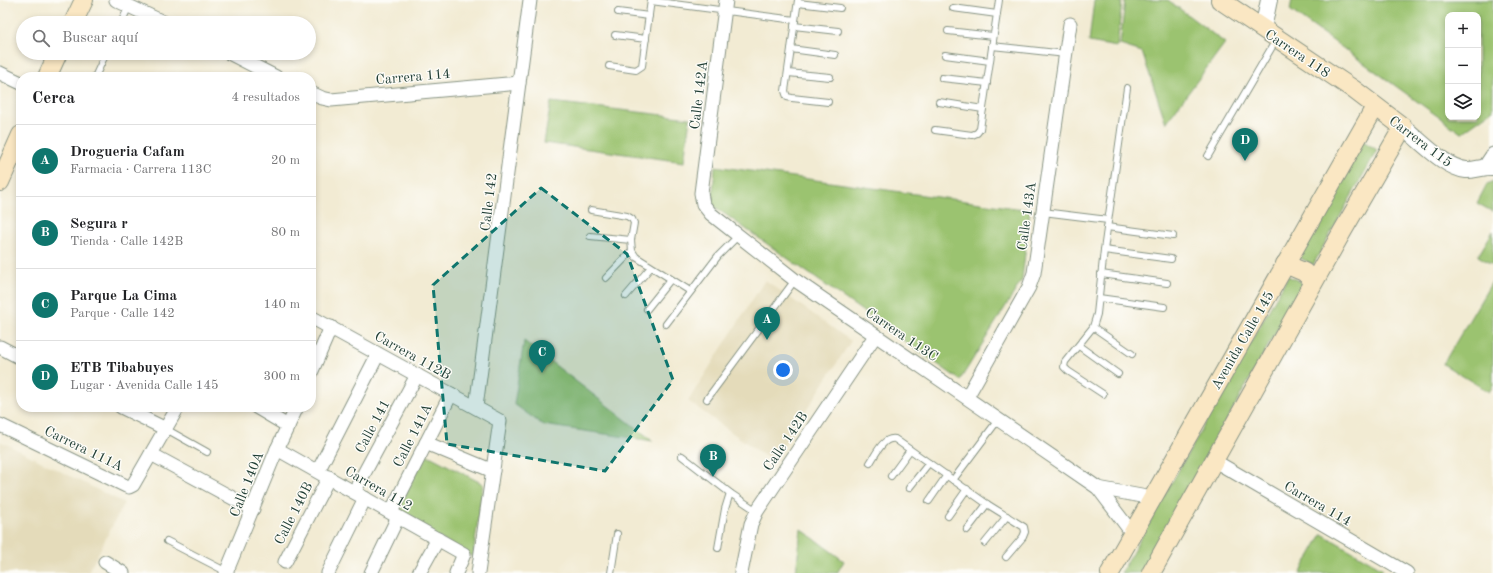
<!DOCTYPE html>
<html lang="es">
<head>
<meta charset="utf-8">
<style>
	:root { --surface:#fff; --page:#f2f2f2; --text:#202124; --muted:#757577; --line:#e0e0e0; --accent:#0f766e }
	body { margin:0; font-family:"Old Standard TT",serif; background:var(--page); color:var(--text) }
	.controls { position:absolute; right:12px; top:12px; display:grid; overflow:hidden; border-radius:8px; box-shadow:0 2px 6px #0003 }
	.controls button { width:36px; height:36px; display:grid; place-items:center; padding:0; border:0; border-bottom:1px solid var(--line); background:var(--surface); color:var(--text); font:20px sans-serif }
	.you { position:absolute; left:783px; top:370px; width:14px; height:14px; margin:-10px; border:3px solid #fff; border-radius:50%; background:#1a73e8; box-shadow:0 0 0 6px #1a73e833 }
	.badge { display:grid; place-items:center; width:26px; height:26px; border-radius:50%; background:var(--accent); color:#fff; font-size:13px; font-weight:700 }
	.pin { position:absolute; translate:-50% -33px; filter:drop-shadow(0 1px 2px #0008) }
	.pin::after { content:''; position:absolute; top:21px; width:14px; height:12px; background:inherit; clip-path:polygon(0 0,100% 0,50% 100%) }
	.list { margin:0; padding:0; list-style:none }
	h2 { display:flex; justify-content:space-between; align-items:center; height:52px; margin:0; padding:0 16px; font-size:17px }
	h2 small { font-size:13px; font-weight:400; color:var(--muted) }
	.list li { display:grid; grid-template-columns:26px 1fr auto; gap:12px; align-items:center; box-sizing:border-box; height:72px; padding:0 16px; border-top:1px solid var(--line) }
	.list b { display:block; font-size:15px; white-space:nowrap }
	.list p { margin:0; font-size:13px; white-space:nowrap; color:var(--muted) }
	.list em { font-size:13px; font-style:normal; color:var(--muted) }
	.icon { flex:none; width:22px; height:22px; fill:none; stroke:currentColor; stroke-width:2; stroke-linecap:round; stroke-linejoin:round }
	.map { position:relative; flex:none; width:1493px; height:573px; overflow:hidden }
	.search { position:absolute; background:var(--surface); box-shadow:0 2px 6px #0003; left:16px; top:16px; width:300px; height:44px; display:flex; align-items:center; gap:10px; box-sizing:border-box; padding:0 14px; border-radius:22px; color:var(--muted); font-size:15px }
	.panel { position:absolute; background:var(--surface); box-shadow:0 2px 6px #0003; left:16px; top:72px; width:300px; height:340px; border-radius:16px }
	.map>svg:first-child { display:block }
	.built { fill:#e4dbba }
	.green { fill:#9bc36f; stroke:#5d8052; fill-rule:evenodd }
	.lines { fill:none; stroke-linecap:round; stroke-linejoin:round }
	.service-casing { stroke:#889484; stroke-width:8 }
	.minor-casing { stroke:#889484; stroke-width:15 }
	.tertiary-casing { stroke:#889484; stroke-width:18 }
	.secondary-casing { stroke:#889484; stroke-width:20 }
	.service { stroke:#fff; stroke-width:6 }
	.minor { stroke:#fff; stroke-width:13 }
	.tertiary { stroke:#fff; stroke-width:16 }
	.secondary { stroke:#fae7c3; stroke-width:18 }
	.marked { fill:#0f766e; fill-opacity:0.2; stroke:#0f766e; stroke-width:3; stroke-dasharray:8 5; stroke-linejoin:round }
	.labels { text-anchor:middle; stroke-width:3; stroke-linejoin:round; paint-order:stroke }
	.street-label { font-size:14px; fill:#1f3d34; stroke:#fdfcf7 }
</style>
</head>
<body>
<div class="map">
<svg width="1493" height="573" viewBox="0 0 1493 573">
	<rect width="100%" height="100%" fill="#fdfcf7"/>
	<filter id="ink" filterUnits="userSpaceOnUse"><feTurbulence type="fractalNoise" baseFrequency=".025" numOctaves="2"/><feDisplacementMap in="SourceGraphic" scale="8" xChannelSelector="R" yChannelSelector="G"/><feConvolveMatrix kernelMatrix="1 2 1 2 8 2 1 2 1" color-interpolation-filters="sRGB"/></filter>
	<filter id="wash" filterUnits="userSpaceOnUse"><feTurbulence type="fractalNoise" baseFrequency=".012" numOctaves="4" result="noise"/><feDisplacementMap in="SourceGraphic" scale="16" xChannelSelector="R" yChannelSelector="G"/><feGaussianBlur stdDeviation="0.9" result="paint"/><feColorMatrix in="noise" values="0 0 0 0 0 0 0 0 0 0 0 0 0 0 0 0 0 1.4 0 .05"/><feComposite in="paint" operator="in"/></filter>
	<g filter="url(#wash)">
		<rect width="100%" height="100%" fill="#f2ebd3"/>
		<!-- built -->
		<g class="built">
			<path d="M765,280L851,341L773,462L688,401Z"/>
			<path d="M0,441L124,503L88,573H0Z"/>
		</g>
		<!-- green -->
		<g class="green">
			<path d="M1094,0L1122,1L1117,47L1089,42Z"/>
			<path d="M1125,0H1168L1225,43L1166,123L1142,52L1120,45Z"/>
			<path d="M1292,0H1493V110L1461,133L1290,10ZM1448,15H1478V117H1448Z"/>
			<path d="M551,102L690,118L684,162L544,143Z"/>
			<path d="M1363,141L1377,150L1313,265L1297,256Z"/>
			<path d="M715,166L1030,210L1022,280L960,380L712,205Z"/>
			<path d="M1493,181V212L1477,203L1487,184Z"/>
			<path d="M1493,231V265L1478,256Z"/>
			<path d="M1288,276L1303,283L1142,573H1121Z"/>
			<path d="M1493,280V386L1489,392L1443,364Z"/>
			<path d="M524,341L653,441L543,425L514,404Z"/>
			<path d="M424,453L483,484L473,557L396,514Z"/>
			<path d="M801,529L844,561L837,573H796Z"/>
			<path d="M1322,534L1383,569L1380,573H1300Z"/>
		</g>
	</g>
	<g filter="url(#ink)">
		<g class="lines">
			<defs>
				<g id="service">
					<path d="M798,0L785,91L787,97L792,98L828,102"/>
					<path d="M651,1L795,20"/>
					<path d="M798,3L840,8"/>
					<path d="M953,8L997,14"/>
					<path d="M618,12L649,16"/>
					<path d="M121,23L129,6"/>
					<path d="M794,26L838,31"/>
					<path d="M948,31L993,36"/>
					<path d="M615,35L646,39"/>
					<path d="M992,46L1066,54"/>
					<path d="M791,49L835,55"/>
					<path d="M945,55L990,61"/>
					<path d="M609,66L636,70L642,66L651,0"/>
					<path d="M788,73L830,77"/>
					<path d="M95,77L106,53"/>
					<path d="M942,78L987,83"/>
					<path d="M939,102L983,109"/>
					<path d="M935,130L972,135L977,133L980,129L999,0"/>
					<path d="M1208,156L1276,40"/>
					<path d="M591,210L627,216L632,219L634,223L631,240L632,251L636,257L690,291"/>
					<path d="M1043,212L1108,220"/>
					<path d="M1107,227L1173,236"/>
					<path d="M590,236L631,240"/>
					<path d="M1104,250L1171,259"/>
					<path d="M1101,274L1167,283"/>
					<path d="M606,278L632,251"/>
					<path d="M626,296L651,267"/>
					<path d="M1099,298L1164,307"/>
					<path d="M647,309L671,279"/>
					<path d="M666,324L718,256L738,236"/>
					<path d="M1093,327L1132,354"/>
					<path d="M1079,346L1118,374"/>
					<path d="M1103,394L1068,371L1064,367L1065,362L1093,327L1097,314L1104,250L1127,88"/>
					<path d="M707,399L795,280"/>
					<path d="M166,429L207,452"/>
					<path d="M682,456L730,493L757,511"/>
					<path d="M870,463C876,454 883,437 895,439L987,504L1024,527L1025,532L1023,537L1006,557"/>
					<path d="M891,476L910,450"/>
					<path d="M953,480L998,420"/>
					<path d="M909,488L929,463"/>
					<path d="M929,501L947,475"/>
					<path d="M948,516L967,489"/>
					<path d="M967,530L987,504"/>
					<path d="M167,541L227,572"/>
					<path d="M985,543L1007,516"/>
					<path d="M718,548L725,509L730,493"/>
					<path d="M611,573L617,534"/>
				</g>
				<g id="minor">
					<path d="M116,0L165,23"/>
					<path d="M726,0L701,193L703,204L711,214L795,280L1098,488L1132,533"/>
					<path d="M229,53L276,77"/>
					<path d="M0,73L21,83"/>
					<path d="M311,93L322,98L331,100L519,83"/>
					<path d="M1485,166L1493,154"/>
					<path d="M311,317L500,421L478,573"/>
					<path d="M0,347L21,358"/>
					<path d="M311,373L331,327"/>
					<path d="M967,397L1029,287L1034,273L1070,24"/>
					<path d="M121,407L166,429"/>
					<path d="M256,407L288,426"/>
					<path d="M476,407L530,0"/>
					<path d="M0,425L126,486L129,487L133,485L178,407"/>
					<path d="M426,443L493,471"/>
					<path d="M277,449L464,554L456,573"/>
					<path d="M151,454L253,509"/>
					<path d="M1213,460L1407,573"/>
					<path d="M318,471L378,354"/>
					<path d="M1098,488L1152,498"/>
					<path d="M354,492L417,375"/>
					<path d="M391,512L451,394"/>
					<path d="M105,562L123,573"/>
					<path d="M285,562L329,477"/>
					<path d="M226,573L277,449L297,407"/>
					<path d="M328,573L365,498"/>
					<path d="M371,573L398,517"/>
					<path d="M419,573L438,539"/>
					<path d="M741,573L751,524L757,511L875,336"/>
				</g>
				<g id="tertiary">
					<path d="M1263,29L1269,0"/>
					<path d="M1403,127C1420,140 1445,168 1466,170C1475,171 1483,166 1493,167"/>
				</g>
				<g id="secondary">
					<path d="M73,23L84,0"/>
					<path d="M47,77L58,53"/>
					<path d="M0,182L21,135"/>
					<path d="M1285,264L1304,272L1314,281"/>
					<path d="M1110,573L1375,107"/>
					<path d="M1151,573L1342,232L1403,127L1353,89L1220,0"/>
				</g>
			</defs>
			<!-- service casing -->
			<use href="#service" class="service-casing"/>
			<!-- minor casing -->
			<use href="#minor" class="minor-casing"/>
			<!-- tertiary casing -->
			<use href="#tertiary" class="tertiary-casing"/>
			<!-- secondary casing -->
			<use href="#secondary" class="secondary-casing"/>
			<!-- service -->
			<use href="#service" class="service"/>
			<!-- minor -->
			<use href="#minor" class="minor"/>
			<!-- tertiary -->
			<use href="#tertiary" class="tertiary"/>
			<!-- secondary -->
			<use href="#secondary" class="secondary"/>
		</g>
	</g>
	<!-- marked area -->
	<path class="marked" d="M541,188L627,254L673,380L605,471L447,444L433,285Z"/>
	<g class="labels">
		<!-- street labels -->
		<g class="street-label">
			<text transform="translate(1298 53) rotate(34)" y="5">Carrera 118</text>
			<text transform="translate(413 76) rotate(-5)" y="5">Carrera 114</text>
			<text transform="translate(698 95) rotate(-83)" y="5">Calle 142A</text>
			<text transform="translate(1421 141) rotate(37)" y="5">Carrera 115</text>
			<text transform="translate(488 202) rotate(-83)" y="5">Calle 142</text>
			<text transform="translate(1026 216) rotate(-82)" y="5">Calle 143A</text>
			<text transform="translate(902 334) rotate(34)" y="5">Carrera 113C</text>
			<text transform="translate(1242 340) rotate(-60)" y="5">Avenida Calle 145</text>
			<text transform="translate(413 355) rotate(29)" y="5">Carrera 112B</text>
			<text transform="translate(372 426) rotate(-62)" y="5">Calle 141</text>
			<text transform="translate(412 435) rotate(-63)" y="5">Calle 141A</text>
			<text transform="translate(785 441) rotate(-56)" y="5">Calle 142B</text>
			<text transform="translate(84 448) rotate(26)" y="5">Carrera 111A</text>
			<text transform="translate(246 484) rotate(-68)" y="5">Calle 140A</text>
			<text transform="translate(379 488) rotate(30)" y="5">Carrera 112</text>
			<text transform="translate(1318 503) rotate(30)" y="5">Carrera 114</text>
			<text transform="translate(293 513) rotate(-63)" y="5">Calle 140B</text>
		</g>
	</g>
</svg>
<div class="controls">
<button>+</button>
<button>−</button>
<button><svg class="icon" aria-label="layers" viewBox="0 0 24 24"><path d="M12 4l9 5-9 5-9-5zM3 14l9 5 9-5"/></svg></button>
</div>
<div class="you"></div>
<div class="pin badge" style="left:767px;top:340px">A</div>
<div class="pin badge" style="left:713px;top:477px">B</div>
<div class="pin badge" style="left:542px;top:373px">C</div>
<div class="pin badge" style="left:1245px;top:161px">D</div>
<div class="search"><svg class="icon" aria-label="search" viewBox="0 0 24 24"><circle cx="10" cy="10" r="6"/><path d="M15 15l6 6"/></svg>Buscar aquí</div>
<section class="panel">
<h2>Cerca<small>4 resultados</small></h2>
<ul class="list">
<li><span class="badge">A</span><div><b>Drogueria Cafam</b><p>Farmacia · Carrera 113C</p></div><em>20 m</em></li>
<li><span class="badge">B</span><div><b>Segura r</b><p>Tienda · Calle 142B</p></div><em>80 m</em></li>
<li><span class="badge">C</span><div><b>Parque La Cima</b><p>Parque · Calle 142</p></div><em>140 m</em></li>
<li><span class="badge">D</span><div><b>ETB Tibabuyes</b><p>Lugar · Avenida Calle 145</p></div><em>300 m</em></li>
</ul>
</section>
</div>
</body>
</html>
